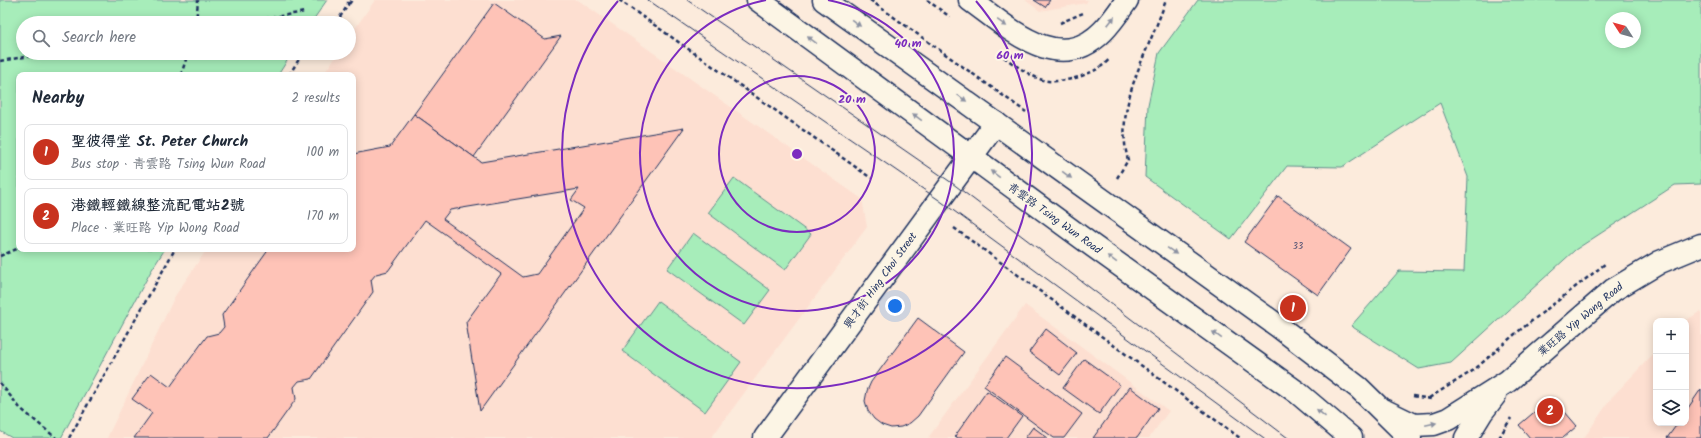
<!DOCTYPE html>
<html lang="en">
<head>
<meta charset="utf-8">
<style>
	:root { --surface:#fff; --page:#f2f2f3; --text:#1f2937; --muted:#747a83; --line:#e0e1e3; --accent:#c8321e }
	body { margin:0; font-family:Kalam,"LXGW WenKai TC",sans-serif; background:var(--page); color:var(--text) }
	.controls { position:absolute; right:12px; bottom:12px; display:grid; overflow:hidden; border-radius:8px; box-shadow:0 2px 10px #0003 }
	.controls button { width:36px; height:36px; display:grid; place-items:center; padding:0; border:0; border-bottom:1px solid var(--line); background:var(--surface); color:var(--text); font:20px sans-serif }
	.compass { position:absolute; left:1605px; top:12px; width:36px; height:36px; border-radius:50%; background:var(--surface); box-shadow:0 2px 10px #0003; rotate:306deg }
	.you { position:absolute; left:895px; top:306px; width:14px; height:14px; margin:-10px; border:3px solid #fff; border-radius:50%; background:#1a73e8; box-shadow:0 0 0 6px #1a73e833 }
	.badge { display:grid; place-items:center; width:26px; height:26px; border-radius:50%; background:var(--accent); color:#fff; font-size:13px; font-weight:700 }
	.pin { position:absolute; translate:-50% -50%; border:2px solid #fff; box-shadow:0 1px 4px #0006 }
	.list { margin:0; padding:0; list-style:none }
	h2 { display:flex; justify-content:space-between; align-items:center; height:52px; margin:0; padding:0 16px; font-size:17px }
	h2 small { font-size:13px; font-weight:400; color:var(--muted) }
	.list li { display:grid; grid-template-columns:26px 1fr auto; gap:12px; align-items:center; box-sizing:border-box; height:56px; margin:0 8px 8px; padding:0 8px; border:1px solid var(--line); border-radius:8px }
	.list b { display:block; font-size:15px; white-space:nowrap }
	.list p { margin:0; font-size:13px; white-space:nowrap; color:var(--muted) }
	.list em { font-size:13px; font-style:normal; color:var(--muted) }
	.icon { flex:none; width:22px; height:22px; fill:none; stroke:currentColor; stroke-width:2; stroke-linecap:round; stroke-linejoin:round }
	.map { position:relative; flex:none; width:1701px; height:438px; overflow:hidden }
	.search { position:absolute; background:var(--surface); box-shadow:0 2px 10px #0003; left:16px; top:16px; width:340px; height:44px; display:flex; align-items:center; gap:10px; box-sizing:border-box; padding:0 14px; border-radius:22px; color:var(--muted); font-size:15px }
	.panel { position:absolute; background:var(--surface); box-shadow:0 2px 10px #0003; left:16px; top:72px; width:340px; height:180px; border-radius:8px }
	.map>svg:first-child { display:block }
	.built { fill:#fddfd1 }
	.green { fill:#a7edba; stroke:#618e8c; fill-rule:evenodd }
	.building { fill:#fec3b7; stroke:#1b2f5e; fill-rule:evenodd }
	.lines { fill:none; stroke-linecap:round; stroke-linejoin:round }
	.minor-casing { stroke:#1b2f5e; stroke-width:25 }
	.secondary-casing { stroke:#1b2f5e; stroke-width:25 }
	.path { stroke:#1b2f5e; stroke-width:2.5; stroke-dasharray:4 3; stroke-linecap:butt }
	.minor { stroke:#fcf5e5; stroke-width:22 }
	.secondary { stroke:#fcf5e5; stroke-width:22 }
	.tram { stroke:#1b2f5e; stroke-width:1 }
	.oneway { fill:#8c92a2 }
	.ring { fill:none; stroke:#7b2cbf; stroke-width:2 }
	.labels { text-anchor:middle; stroke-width:4; stroke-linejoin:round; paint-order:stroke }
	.number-label { font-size:9px; fill:#545474 }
	.street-label { font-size:11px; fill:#1b2f5e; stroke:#fcf5e5 }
	.centre { fill:#7b2cbf; stroke:#fcf5e5; stroke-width:2 }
	.ring-label { font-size:12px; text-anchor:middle; font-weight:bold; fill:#7b2cbf; stroke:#fcf5e5; stroke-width:4; stroke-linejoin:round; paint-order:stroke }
</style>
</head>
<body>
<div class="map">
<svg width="1701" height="438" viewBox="0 0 1701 438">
	<rect width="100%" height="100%" fill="#fcebdc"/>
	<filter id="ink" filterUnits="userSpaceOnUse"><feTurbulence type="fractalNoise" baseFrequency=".025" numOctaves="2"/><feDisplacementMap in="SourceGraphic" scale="8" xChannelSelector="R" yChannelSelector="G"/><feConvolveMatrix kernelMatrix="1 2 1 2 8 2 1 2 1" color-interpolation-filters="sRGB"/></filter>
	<g filter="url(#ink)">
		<!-- built -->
		<g class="built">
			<path d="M375,0H578L862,199L867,227L711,438H107L175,296L207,249H353V75H323L338,53H349V37Z"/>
			<path d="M1025,0H1088L1086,3L1040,11Z"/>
			<path d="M1025,305L1169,411L1149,438H928Z"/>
			<path d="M1701,311V438H1584L1612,397L1656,351V423H1686L1685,321Z"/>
		</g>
		<!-- green -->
		<g class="green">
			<path d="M0,0H327L311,23H23V53H292L278,75H19V249H165L151,271L61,438H12L0,431Z"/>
			<path d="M1198,0H1701V184L1675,185L1575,250L1451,363L1419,369L1351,326L1399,271L1464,272L1468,177L1440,103L1342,167L1287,166L1231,239L1145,177L1148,105L1159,53ZM1611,18H1635V42H1611Z"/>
			<path d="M734,178L811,234L785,270L708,213Z"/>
			<path d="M693,233L770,290L744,325L667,269Z"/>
			<path d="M658,301L741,362L705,412L622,351Z"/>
		</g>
		<!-- building -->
		<g class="building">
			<path d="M1034,0H1050L1045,7Z"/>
			<path d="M494,3L545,39L561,36L474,157L414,114Z"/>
			<path d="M414,114L481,162L684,128L480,411L466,322L501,274L425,220L388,271L376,274L371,280L373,292L311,379L299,381L294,387L296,399L268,438H134L152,413L132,399L151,373L170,387L207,336L219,333L224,327L222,315L269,249H353V154L390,147ZM579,189L571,200L584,208L537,274L523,277L443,219L450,210Z"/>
			<path d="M1278,196L1351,249L1318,295L1244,242Z"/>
			<path d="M918,318L964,352L918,416L910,423L901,427L891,428L882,425L874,419L868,411L865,401L867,391L871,382Z"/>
			<path d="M1046,329L1077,353L1060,375L1029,352Z"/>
			<path d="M1005,357L1082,414L1064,438H1054L984,386Z"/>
			<path d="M1084,359L1120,385L1099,414L1063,388Z"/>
			<path d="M1130,387L1158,408L1137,438H1093Z"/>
			<path d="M1701,389V438H1667L1678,423H1686V411Z"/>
			<path d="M987,391L1022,416L1006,438H958L955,436Z"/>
			<path d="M1552,397L1577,426L1563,438H1530L1519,425Z"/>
			<path d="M1033,427L1048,438H1025Z"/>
		</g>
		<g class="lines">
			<defs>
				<g id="minor">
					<path d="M970,0C1008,27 1058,77 1103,31C1112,22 1120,10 1127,0"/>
					<path d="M1385,411L1414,425L1434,424L1448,419L1508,381L1613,290L1660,262L1701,245"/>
					<path d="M765,438L996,123"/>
					<path d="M1466,438L1482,412L1495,395"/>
				</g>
				<g id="secondary">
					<path d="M758,0L1093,246L1298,393L1351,438"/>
					<path d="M824,0L1278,326L1359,388L1410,438"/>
				</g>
			</defs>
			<!-- minor casing -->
			<use href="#minor" class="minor-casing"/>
			<!-- secondary casing -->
			<use href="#secondary" class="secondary-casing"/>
			<!-- path -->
			<g class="path">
				<path d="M619,0L871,178"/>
				<path d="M870,0L1026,112"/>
				<path d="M927,0L950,17"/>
				<path d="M349,4L352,0"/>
				<path d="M196,23L198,0"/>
				<path d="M237,23L305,12"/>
				<path d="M336,23L348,5V0"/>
				<path d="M1060,23L1083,13"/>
				<path d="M315,53H316"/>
				<path d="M1004,57C1015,65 1035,80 1048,81C1067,83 1099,73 1110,58"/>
				<path d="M0,61L49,53"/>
				<path d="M181,75L188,53"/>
				<path d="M289,75L303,53"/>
				<path d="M1117,178L1128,160C1113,104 1149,52 1166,0"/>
				<path d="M954,228L1240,438"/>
				<path d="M0,256L19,248"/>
				<path d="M0,383L20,408L56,438"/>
				<path d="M1413,396L1431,399"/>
				<path d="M1429,398L1474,370L1515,334L1605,264"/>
				<path d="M69,438L175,249"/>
				<path d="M1499,438L1511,418"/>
			</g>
			<!-- minor -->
			<use href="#minor" class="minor"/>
			<!-- secondary -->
			<use href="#secondary" class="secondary"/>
			<!-- tram -->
			<g class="tram">
				<path d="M648,0L939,200L1264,438"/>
				<path d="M687,0L952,183L1288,438"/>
			</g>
		</g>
		<!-- one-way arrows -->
		<defs><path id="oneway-solid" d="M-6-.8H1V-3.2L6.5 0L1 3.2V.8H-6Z"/></defs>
		<g class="oneway">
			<use href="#oneway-solid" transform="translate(1111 21) rotate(-52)"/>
			<use href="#oneway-solid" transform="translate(856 23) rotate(36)"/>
			<use href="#oneway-solid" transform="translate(1002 23) rotate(35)"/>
			<use href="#oneway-solid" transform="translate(812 40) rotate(-144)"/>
			<use href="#oneway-solid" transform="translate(962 98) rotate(36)"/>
			<use href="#oneway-solid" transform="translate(917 117) rotate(-144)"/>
			<use href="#oneway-solid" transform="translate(995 174) rotate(-144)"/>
			<use href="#oneway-solid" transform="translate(1067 175) rotate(36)"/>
			<use href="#oneway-solid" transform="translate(1172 251) rotate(35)"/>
			<use href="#oneway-solid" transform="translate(1112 259) rotate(-144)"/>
			<use href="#oneway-solid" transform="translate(1217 335) rotate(-144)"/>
			<use href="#oneway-solid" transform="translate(1321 413) rotate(-140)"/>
			<use href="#oneway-solid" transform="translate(1431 424) rotate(-12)"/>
		</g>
	</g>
	<!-- distance rings -->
	<g class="ring">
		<circle cx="797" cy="154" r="78"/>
		<path d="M828 0A157 157 0 1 1 766 0"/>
		<path d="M976 1A235 235 0 1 1 618 1"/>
	</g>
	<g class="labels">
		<!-- number labels -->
		<g class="number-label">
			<text x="1298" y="249">33</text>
		</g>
		<!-- street labels -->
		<g class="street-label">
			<text transform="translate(1055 218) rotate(36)" y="4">青雲路 Tsing Wun Road</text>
			<text transform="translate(880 280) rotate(-54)" y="4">興才街 Hing Choi Street</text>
			<text transform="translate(1580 319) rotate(-40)" y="4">業旺路 Yip Wong Road</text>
		</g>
	</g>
	<circle cx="797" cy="154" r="6" class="centre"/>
	<g class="ring-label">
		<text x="908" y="47">40 m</text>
		<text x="1010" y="59">60 m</text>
		<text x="852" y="103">20 m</text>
	</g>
</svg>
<div class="controls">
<button>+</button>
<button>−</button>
<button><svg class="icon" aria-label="layers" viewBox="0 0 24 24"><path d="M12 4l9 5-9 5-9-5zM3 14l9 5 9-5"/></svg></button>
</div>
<svg class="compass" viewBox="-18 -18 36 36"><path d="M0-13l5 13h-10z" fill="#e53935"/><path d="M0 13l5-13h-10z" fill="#747a83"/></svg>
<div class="you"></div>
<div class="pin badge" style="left:1293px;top:308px">1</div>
<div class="pin badge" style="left:1550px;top:411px">2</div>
<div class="search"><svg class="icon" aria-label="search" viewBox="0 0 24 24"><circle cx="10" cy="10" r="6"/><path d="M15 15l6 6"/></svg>Search here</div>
<section class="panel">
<h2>Nearby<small>2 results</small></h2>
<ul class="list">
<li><span class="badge">1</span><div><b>聖彼得堂 St. Peter Church</b><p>Bus stop · 青雲路 Tsing Wun Road</p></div><em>100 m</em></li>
<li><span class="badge">2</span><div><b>港鐵輕鐵線整流配電站2號</b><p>Place · 業旺路 Yip Wong Road</p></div><em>170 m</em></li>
</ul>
</section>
</div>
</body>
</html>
